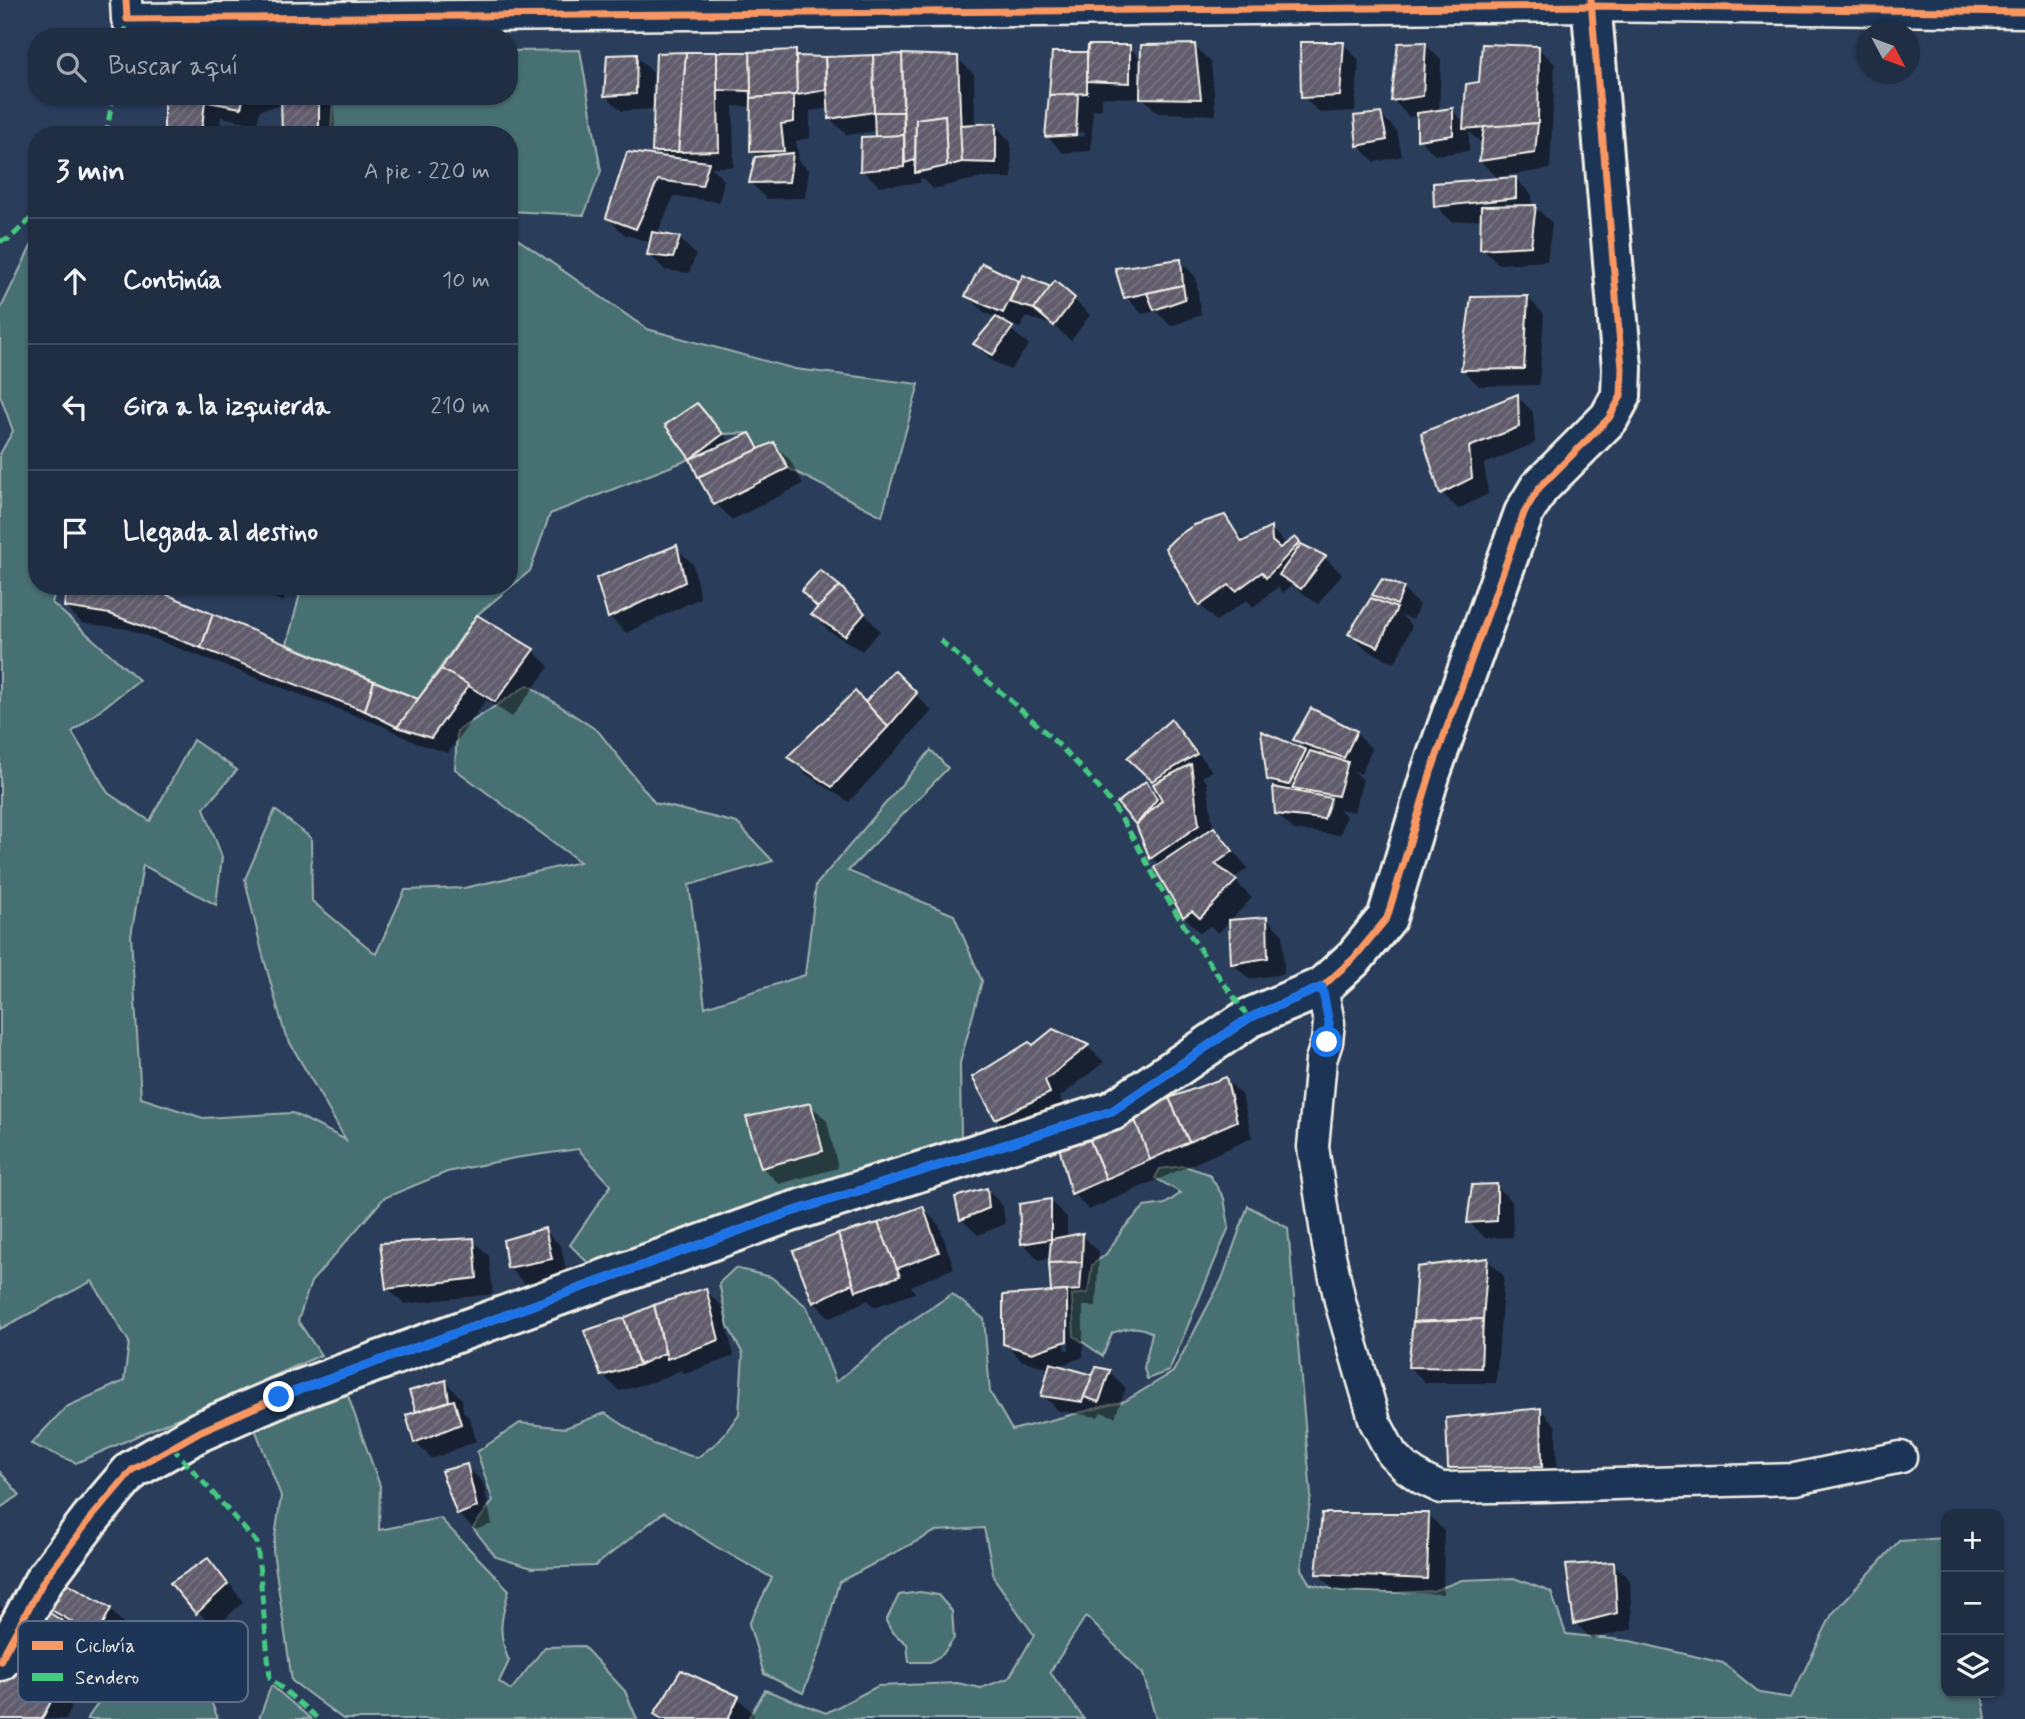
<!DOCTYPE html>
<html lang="es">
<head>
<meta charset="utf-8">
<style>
	:root { --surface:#202e44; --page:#28364b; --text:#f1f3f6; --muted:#a2a8b2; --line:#3d4a5d }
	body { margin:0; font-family:Mynerve,sans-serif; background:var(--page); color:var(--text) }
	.controls { position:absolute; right:21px; bottom:21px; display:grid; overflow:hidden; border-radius:14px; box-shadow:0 2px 5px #0004 }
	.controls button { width:63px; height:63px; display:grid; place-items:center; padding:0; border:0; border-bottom:2px solid var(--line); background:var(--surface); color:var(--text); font:35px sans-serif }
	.compass { position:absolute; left:1857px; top:21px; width:63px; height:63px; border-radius:50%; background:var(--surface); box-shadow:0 2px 5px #0004; rotate:131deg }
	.stop { position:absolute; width:21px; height:21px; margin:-16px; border:5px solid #1a73e8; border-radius:50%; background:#fff }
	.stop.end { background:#1a73e8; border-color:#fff; box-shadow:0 2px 7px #0008 }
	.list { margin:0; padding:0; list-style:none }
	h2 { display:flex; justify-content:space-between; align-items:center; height:91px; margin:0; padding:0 28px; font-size:30px }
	h2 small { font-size:23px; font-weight:400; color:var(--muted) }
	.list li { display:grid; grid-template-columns:46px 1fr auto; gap:21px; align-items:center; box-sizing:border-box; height:126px; padding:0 28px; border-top:2px solid var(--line) }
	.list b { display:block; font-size:26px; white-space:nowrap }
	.list em { font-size:23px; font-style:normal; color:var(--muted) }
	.icon { flex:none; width:38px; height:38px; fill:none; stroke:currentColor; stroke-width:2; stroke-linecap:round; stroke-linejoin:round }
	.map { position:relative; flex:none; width:2025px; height:1719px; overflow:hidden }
	.search { position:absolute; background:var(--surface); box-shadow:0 2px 5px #0004; left:28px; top:28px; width:490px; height:77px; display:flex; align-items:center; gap:18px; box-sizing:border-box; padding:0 24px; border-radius:28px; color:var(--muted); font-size:26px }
	.panel { position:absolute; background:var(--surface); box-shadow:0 2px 5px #0004; left:28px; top:126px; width:490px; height:469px; border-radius:28px }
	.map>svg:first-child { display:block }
	.green { fill:#476f73; stroke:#9eb0ae; stroke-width:2 }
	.shadow { fill:#0007; fill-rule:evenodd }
	.building { fill:url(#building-hatch); stroke:#f4f1e8; stroke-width:2 }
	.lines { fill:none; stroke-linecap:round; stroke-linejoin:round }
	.minor-casing { stroke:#f4f1e8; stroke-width:35 }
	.tertiary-casing { stroke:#f4f1e8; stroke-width:44 }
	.minor { stroke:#1d3557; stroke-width:30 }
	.tertiary { stroke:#1d3557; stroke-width:38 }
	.quiet { stroke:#46c982; stroke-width:5; stroke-dasharray:10 5; stroke-linecap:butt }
	.cycleway-casing { stroke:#1d3557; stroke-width:11 }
	.cycleway { stroke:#f99763; stroke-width:7 }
	.route { stroke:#1a73e8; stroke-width:9 }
	.key { fill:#1d3557; stroke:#5e6d82; stroke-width:2 }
	.key-label { font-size:19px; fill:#f4f1e8 }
</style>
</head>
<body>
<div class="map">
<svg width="2025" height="1719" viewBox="0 0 2025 1719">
	<defs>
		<pattern id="building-hatch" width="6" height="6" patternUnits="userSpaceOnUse" patternTransform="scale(1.75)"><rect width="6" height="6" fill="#605c6c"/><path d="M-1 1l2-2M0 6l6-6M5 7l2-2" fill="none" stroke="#777481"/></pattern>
	</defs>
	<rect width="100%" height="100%" fill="#2a3d5b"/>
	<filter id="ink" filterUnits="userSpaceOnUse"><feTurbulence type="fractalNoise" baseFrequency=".0143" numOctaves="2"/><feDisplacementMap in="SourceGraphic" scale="14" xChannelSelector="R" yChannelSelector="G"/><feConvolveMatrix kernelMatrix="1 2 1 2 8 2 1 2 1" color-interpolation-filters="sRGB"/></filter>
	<g filter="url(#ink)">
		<!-- green -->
		<g class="green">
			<path d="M580,50L601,171L584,215L509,211V135H331L333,96H509V51Z"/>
			<path d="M509,233L647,329L795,369L919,384L882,516L788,468L774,442L759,449L750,433L723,434L697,403L665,425L690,459L550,514L530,571L477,615L418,699L287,644L302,586H509Z"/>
			<path d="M37,234V586H57L52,603L139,680L72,732L108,793L150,821L193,740L237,770L204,808L222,857L216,905L143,865L131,936L141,1098L203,1118L293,1113L346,1140L285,1034L262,952L245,879L275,810L311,838L312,901L376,954L405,890L464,888L580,862L455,769L457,731L528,685L598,731L655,803L737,823L773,861L689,885L705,1007L805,975L816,885L931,750L948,768L848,871L954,915L982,981L960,1063L961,1139L592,1267L570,1245L611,1185L578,1149L515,1158L447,1172L384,1198L311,1282L298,1321L321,1355L76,1463L31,1444L66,1407L124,1381L129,1342L92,1281L0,1329V454L13,431L0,395V310Z"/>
			<path d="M1184,1166L1209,1174L1224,1198L1229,1227L1169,1371L1147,1379L1144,1368L1152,1333C1137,1324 1127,1328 1112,1333L1103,1356L1074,1336L1072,1295L1088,1293L1092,1265L1106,1254L1124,1228L1144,1207L1165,1204L1181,1193L1155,1178L1160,1169Z"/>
			<path d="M1248,1206L1288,1228L1311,1495L1301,1569L1310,1584L1341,1591L1394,1593L1433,1591L1462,1580L1514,1578L1551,1592L1566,1634L1630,1641L1723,1663L1760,1693L1791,1698L1832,1614L1899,1541L1946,1538V1693H1982L1986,1719H1156L1143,1674L1086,1616L1050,1672L1084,1719H748L765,1690L826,1713L878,1686L957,1683L981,1688L1009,1678L1034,1635L994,1578L984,1528L936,1531L839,1582L822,1644L803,1693L764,1674L749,1624L772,1578L715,1546L664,1512L595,1566L532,1568L496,1557L473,1528L493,1501L477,1452L520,1423L565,1428L605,1413L653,1444L697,1458L720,1440L739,1414L743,1354L728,1326L719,1283L735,1268L771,1277L807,1307L836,1382L899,1329L952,1294L984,1319L990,1392L1012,1430L1125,1401L1173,1372L1222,1279Z"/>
			<path d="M347,1393L380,1486L379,1530L440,1518L509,1590C501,1619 497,1633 509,1661L499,1682L511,1690L545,1647L583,1646L625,1691L637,1719H343L292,1681L273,1551L281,1496L254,1426Z"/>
			<path d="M0,1472L20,1495L0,1508Z"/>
			<path d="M920,1592L938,1595L952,1611L954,1638L943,1654L930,1662H909L907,1644L892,1632L886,1621L899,1595Z"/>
			<path d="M150,1630L179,1645L207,1691L218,1719H87Z"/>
			<path d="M271,1686H272L311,1719H259Z"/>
		</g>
		<!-- shadow -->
		<g class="shadow">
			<path d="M1343,43L1359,60L1355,111L1320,113L1303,97Z"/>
			<path d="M1425,44L1441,60L1439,112L1452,110L1465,123L1481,83L1538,48L1555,64L1550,169L1497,177L1480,161L1483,144L1469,132V151L1435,155L1419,139V115L1409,117L1393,100Z"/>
			<path d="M1194,46L1211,62L1216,115L1158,113L1143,98L1102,97V109L1093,110L1091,151L1063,153L1047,136L1053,54H1089L1129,47L1142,60ZM1084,132L1085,136L1062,138V134Z"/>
			<path d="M796,51L802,58L902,56L957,58L974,74L975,126L995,125L1011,142L1012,178H979L933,189L923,178L920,179V183L879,186L862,170L877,138L876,131L847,135L830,119V108L810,111V138L796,141L799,161L809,171L805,198L767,199L751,183L759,158L752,152L753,107L733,106L734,167H711L724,180L719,202L674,196L657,234L680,239L696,255L689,273L665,270L649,254L651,243L624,234L608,218L660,158L654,151L657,55Z"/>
			<path d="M636,56L653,73L652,109L622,111L605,95Z"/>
			<path d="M198,96H334L335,135H284L283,105L260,110L257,124L221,117L219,135H165L203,103Z"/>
			<path d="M1381,115L1397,131L1402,156L1375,162L1359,146Z"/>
			<path d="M1516,179L1532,195V207H1535L1552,223L1547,261L1499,264L1482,248L1483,219L1452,222L1436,206Z"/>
			<path d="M1180,261L1196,277L1201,315L1171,326L1156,311L1142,314L1126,297Z"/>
			<path d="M983,265L1020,283L1073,299L1090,315L1071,341L1053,325L1026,317L1020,328L1005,322L1004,324L1029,345L1010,370L991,360L975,344L997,318L984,312L968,296Z"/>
			<path d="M1527,297L1544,314L1539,385L1479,386L1463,370Z"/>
			<path d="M1517,396L1533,412L1535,443L1484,464L1488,494L1458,509L1442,493L1423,434Z"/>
			<path d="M697,405L731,443L749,435L763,449L774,444L790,460L803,484L732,520L716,503L691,458Z"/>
			<path d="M1225,517L1246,542L1271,529L1287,545L1295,540L1302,547L1325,558L1342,574L1318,604L1291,585L1283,593L1278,587L1253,607L1247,600L1216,621L1200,605Z"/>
			<path d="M676,548L693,564L700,598L626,633L610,617Z"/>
			<path d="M143,586L418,701L533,650L549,667L512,717L486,700L448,753L416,743L383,726L128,629L82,623L66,607Z"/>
			<path d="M249,586H289L283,602Z"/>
			<path d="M1403,589L1419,605L1413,620L1401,615L1412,626L1395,663L1367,650L1351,634L1385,605L1374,595Z"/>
			<path d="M856,604L880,631L862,651L829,631L813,614L820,608Z"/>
			<path d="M894,673L932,711L849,802L806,774L790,757L865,704Z"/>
			<path d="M1171,722L1187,738L1212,771L1202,777L1207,782L1213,827L1248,868L1233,879L1252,898L1218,933L1210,926L1200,933L1184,916L1156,868L1160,865L1152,858L1137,824L1146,783L1163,800L1157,784L1146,774Z"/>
			<path d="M1263,733L1309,753L1296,740L1356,733L1372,749L1361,774L1354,771L1363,780L1354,812L1339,809L1346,816L1340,835L1294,830L1277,814L1279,790L1269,780Z"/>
			<path d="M1266,918L1283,935L1284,974L1249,979L1232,963Z"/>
			<path d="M1053,1031L1088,1047L1104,1062L1060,1097L1065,1110L1013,1135L997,1118L1033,1047Z"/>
			<path d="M1225,1079L1242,1095L1252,1138L1089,1210L1073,1193L1060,1144Z"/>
			<path d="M811,1105L827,1121L838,1168L779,1184L762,1167Z"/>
			<path d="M1496,1186L1512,1202L1513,1237L1485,1238L1469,1222Z"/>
			<path d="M987,1190L1003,1206L1005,1224L978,1235L961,1219Z"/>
			<path d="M1050,1201L1067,1217V1238L1082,1235L1099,1252L1096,1306H1083V1357L1056,1367L1094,1377L1109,1371L1126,1388L1115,1417L1101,1412L1098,1417L1059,1411L1043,1395L1051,1369L1021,1360L1005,1343L1052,1294V1257L1039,1260L1023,1243ZM1065,1308H1069V1350H1065Z"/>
			<path d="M922,1208L939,1225L954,1268L911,1286L915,1293L874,1307L868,1300L830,1318L814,1302L795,1252Z"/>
			<path d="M544,1230L561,1246L567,1275L525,1284L508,1267Z"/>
			<path d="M473,1240L489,1256L493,1294L404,1304L388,1288Z"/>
			<path d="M1487,1259L1504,1276L1496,1383H1426L1409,1367Z"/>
			<path d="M705,1290L722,1306L734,1356L685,1374L681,1370L656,1381L619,1391L603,1375L586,1332Z"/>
			<path d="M446,1382L462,1399L463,1412L470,1418L476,1441L432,1459L416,1443L408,1416L418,1414Z"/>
			<path d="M1540,1409L1556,1426L1557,1483L1467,1484L1450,1468Z"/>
			<path d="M466,1466L483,1482L492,1524L475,1530L458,1514Z"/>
			<path d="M1428,1514L1444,1531L1443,1594L1334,1590L1318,1573Z"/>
			<path d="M207,1560L224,1576L243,1602L214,1629L173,1584Z"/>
			<path d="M1614,1564L1630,1580L1632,1629L1592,1639L1575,1623Z"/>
			<path d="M65,1583L110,1610L126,1626L114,1651L89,1639L110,1659L85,1705L55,1690L72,1707L66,1719H0V1686L36,1680L18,1662L67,1625L50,1607Z"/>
			<path d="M0,1606L6,1612L0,1621Z"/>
			<path d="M738,1698L754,1714L752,1719H661L656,1714Z"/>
		</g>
		<!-- building -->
		<g class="building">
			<path d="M1300,42H1344L1340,96L1301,98Z"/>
			<path d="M1426,42L1423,96L1391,101L1398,43Z"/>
			<path d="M1195,44L1201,99L1140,98L1141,45Z"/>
			<path d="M1482,44L1539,46L1538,123L1463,129L1466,84L1479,82Z"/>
			<path d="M1088,45H1130V83L1086,81Z"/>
			<path d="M796,50L797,95L751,98L750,52Z"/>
			<path d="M686,52H717L719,151L678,152Z"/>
			<path d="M686,52L678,152H652L656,53Z"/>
			<path d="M717,52H750L751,91L717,90Z"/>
			<path d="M1052,52H1087V93L1049,95Z"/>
			<path d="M637,54L636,94L604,96L607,55Z"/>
			<path d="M902,54L958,56L962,162L947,166L945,115L916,119L915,160L905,163Z"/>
			<path d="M902,54L903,112H874L873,55Z"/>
			<path d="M873,55L874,112L829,119L825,57Z"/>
			<path d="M796,56L825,57L826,90L797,95Z"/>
			<path d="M1078,94L1076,135L1045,137L1049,95Z"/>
			<path d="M794,95V122L781,124L784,151L750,152L751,98Z"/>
			<path d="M197,96H244L241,108L197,100Z"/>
			<path d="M281,96H319V132L282,135Z"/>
			<path d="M164,101H205L201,135H164Z"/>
			<path d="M1453,108V135L1417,140V113Z"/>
			<path d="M874,112H903L904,135L875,137Z"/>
			<path d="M1381,113L1387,140L1357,146L1354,116Z"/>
			<path d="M945,115L947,166L915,173L916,119Z"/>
			<path d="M996,123V163L962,162L960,125Z"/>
			<path d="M1538,123L1535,153L1479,161L1484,127Z"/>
			<path d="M904,135V167L860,171L861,137Z"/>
			<path d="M627,152L709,162L702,186L658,180L636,229L606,218Z"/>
			<path d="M793,153L789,182L749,183L755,157Z"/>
			<path d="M1516,177V198L1434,207L1433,183Z"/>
			<path d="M1536,205L1531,246L1480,249L1481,206Z"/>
			<path d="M652,232L680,237L673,258L647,255Z"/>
			<path d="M1181,259L1183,285L1124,298L1115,268Z"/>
			<path d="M982,263L1019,281L1003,313L965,296Z"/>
			<path d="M1023,275L1051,287L1034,309L1009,302Z"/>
			<path d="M1055,281L1075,298L1054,326L1034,309Z"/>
			<path d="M1183,285L1185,299L1154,310L1147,293Z"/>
			<path d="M1528,296L1524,369L1461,370L1471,297Z"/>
			<path d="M996,317L1013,327L993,355L973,344Z"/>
			<path d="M1518,394L1519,427L1469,447L1472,478L1440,494L1421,433Z"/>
			<path d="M697,403L723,434L690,459L665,425Z"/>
			<path d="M750,433L759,449L698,477L690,459Z"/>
			<path d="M774,442L788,468L714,505L698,477Z"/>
			<path d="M1225,515L1242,542L1271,527L1272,541L1280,548L1295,537L1300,542L1266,578L1262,572L1236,591L1229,585L1199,606L1165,548L1175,538L1194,525Z"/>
			<path d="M1301,544L1326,556L1301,589L1279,575Z"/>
			<path d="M677,545L685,582L608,618L596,578Z"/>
			<path d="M820,570L840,586L818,608L801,591Z"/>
			<path d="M1382,579L1404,587L1397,605L1372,595Z"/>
			<path d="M67,586H147L213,614L201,648L110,614L64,607Z"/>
			<path d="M840,586L865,613L845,636L811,614Z"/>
			<path d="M1371,598L1397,608L1378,647L1348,634Z"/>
			<path d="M213,614L374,681L365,711L201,648Z"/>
			<path d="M477,615L534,649L495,702L441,669Z"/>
			<path d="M441,669L469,685L431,738L397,727Z"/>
			<path d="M894,670L917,693L888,727L865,702Z"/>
			<path d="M374,681L418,699L397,727L365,711Z"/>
			<path d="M855,691L888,727L832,787L787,757Z"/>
			<path d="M1311,708L1357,731L1344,758L1293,740Z"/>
			<path d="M1171,719L1197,754L1152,781L1127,758Z"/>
			<path d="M1261,731L1306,750L1289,785L1267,780Z"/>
			<path d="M1310,751L1348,762L1338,796L1292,788Z"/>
			<path d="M1191,764L1199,825L1150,859L1136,825L1162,800L1153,784Z"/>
			<path d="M1146,781L1157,799L1136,825L1117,803Z"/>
			<path d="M1273,787L1331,798L1324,819L1275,814Z"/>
			<path d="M1214,827L1233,851L1215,864L1237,880L1200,918L1192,911L1183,917L1154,867Z"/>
			<path d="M1267,917L1268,958L1231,964L1229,920Z"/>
			<path d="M1053,1029L1089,1045L1045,1080L1050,1093L995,1119L972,1077L1029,1042L1033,1045Z"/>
			<path d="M1226,1077L1237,1121L1189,1142L1169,1098Z"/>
			<path d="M1169,1098L1189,1142L1150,1160L1132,1112Z"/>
			<path d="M811,1103L823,1151L761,1168L746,1117Z"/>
			<path d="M1132,1112L1150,1160L1106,1179L1086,1131Z"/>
			<path d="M1086,1131L1106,1179L1071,1194L1058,1143Z"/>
			<path d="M1497,1184V1221L1467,1223L1472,1185Z"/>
			<path d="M987,1188L989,1208L960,1220L955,1197Z"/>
			<path d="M1051,1199V1239L1021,1244L1019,1204Z"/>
			<path d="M923,1206L939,1252L896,1269L878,1223Z"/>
			<path d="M878,1223L900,1276L856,1291L838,1234Z"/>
			<path d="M545,1228L552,1259L507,1268L503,1240Z"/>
			<path d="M1083,1233L1082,1262L1049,1263L1051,1239Z"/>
			<path d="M838,1234L853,1283L813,1303L793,1251Z"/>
			<path d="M474,1238L477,1278L386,1289L380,1243Z"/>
			<path d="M1488,1258L1483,1319L1413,1322L1417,1267Z"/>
			<path d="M1082,1262L1080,1290L1051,1292L1049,1263Z"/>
			<path d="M706,1288L719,1340L667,1359L654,1305Z"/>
			<path d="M1067,1291V1341L1032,1353L1003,1344V1295Z"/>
			<path d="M654,1305L665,1353L639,1365L624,1318Z"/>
			<path d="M624,1318L639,1365L601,1376L584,1331Z"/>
			<path d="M1483,1319L1481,1368L1408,1367L1413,1322Z"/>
			<path d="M1050,1363L1093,1375L1082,1402L1041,1396Z"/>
			<path d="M1096,1367L1110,1370L1099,1402L1084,1397Z"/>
			<path d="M446,1380L449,1401L416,1412L409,1391Z"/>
			<path d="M454,1400L461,1424L414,1443L406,1415Z"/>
			<path d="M1541,1408L1542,1467L1448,1468L1446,1418Z"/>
			<path d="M467,1464L477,1507L457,1515L441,1471Z"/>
			<path d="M1322,1513H1429L1427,1579L1316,1574Z"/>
			<path d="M208,1558L228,1584L196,1614L170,1583Z"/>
			<path d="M1614,1562L1617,1613L1574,1624L1566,1565Z"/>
			<path d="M64,1581L111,1608L97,1636L48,1608Z"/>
			<path d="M48,1612L95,1641L68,1690L16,1662Z"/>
			<path d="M10,1665L57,1690L42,1719H0V1682Z"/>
			<path d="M681,1670L739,1696L728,1719H662L654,1714Z"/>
		</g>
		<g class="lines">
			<defs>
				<g id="minor">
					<path d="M126,0L127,19L1591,6L2025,12"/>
					<path d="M1322,987L1329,1023L1327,1042L1321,1060L1313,1147L1328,1246L1341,1305L1375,1422L1392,1454L1405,1467L1422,1479L1441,1488L1541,1486L1795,1479L1901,1457"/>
				</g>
				<path id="tertiary" d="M0,1661L44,1580L91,1518L132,1470L201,1431L279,1397L785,1214L1112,1111L1249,1018L1322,987L1354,958L1387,918L1431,772L1524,513L1539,488L1609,418L1621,396L1622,368L1591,0"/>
			</defs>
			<!-- minor casing -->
			<use href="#minor" class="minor-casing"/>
			<!-- tertiary casing -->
			<use href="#tertiary" class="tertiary-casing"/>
			<!-- minor -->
			<use href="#minor" class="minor"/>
			<!-- tertiary -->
			<use href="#tertiary" class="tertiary"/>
			<!-- quiet -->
			<g class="quiet">
				<path d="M124,37L127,19"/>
				<path d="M106,135L113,96"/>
				<path d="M0,241L9,239L37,213"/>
				<path d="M940,640C997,690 1059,738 1107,798C1133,832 1150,872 1173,908C1196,946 1223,982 1249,1018"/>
				<path d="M172,1447L257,1543L270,1678L318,1719"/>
			</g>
			<defs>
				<g id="cycleway">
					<path d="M126,0L127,19L1591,6L2025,12"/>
					<path d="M0,1661L44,1580L91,1518L132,1470L201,1431L279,1397L785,1214L1112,1111L1249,1018L1322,987L1354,958L1387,918L1431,772L1524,513L1539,488L1609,418L1621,396L1622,368L1591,0"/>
				</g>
			</defs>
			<!-- cycleway casing -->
			<use href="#cycleway" class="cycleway-casing"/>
			<!-- cycleway -->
			<use href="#cycleway" class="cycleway"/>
		</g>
	</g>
	<g class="lines" filter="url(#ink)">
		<!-- route -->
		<path class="route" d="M279,1397L785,1214L1112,1111L1249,1018L1322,987L1329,1023L1327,1042"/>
	</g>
	<!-- legend -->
	<rect x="18" y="1621" width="230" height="81" rx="10" class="key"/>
	<rect x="32" y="1641" width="31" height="9" fill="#f99763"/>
	<rect x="32" y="1673" width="31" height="8" fill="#46c982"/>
	<g class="key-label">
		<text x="75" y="1652">Ciclovía</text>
		<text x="75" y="1684">Sendero</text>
	</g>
</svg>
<div class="controls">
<button>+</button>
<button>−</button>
<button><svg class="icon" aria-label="layers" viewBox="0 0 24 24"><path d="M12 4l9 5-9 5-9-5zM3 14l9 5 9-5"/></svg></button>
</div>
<svg class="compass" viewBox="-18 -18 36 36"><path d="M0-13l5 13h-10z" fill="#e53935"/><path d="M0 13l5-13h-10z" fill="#a2a8b2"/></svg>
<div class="stop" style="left:1327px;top:1042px"></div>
<div class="stop end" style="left:279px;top:1397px"></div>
<div class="search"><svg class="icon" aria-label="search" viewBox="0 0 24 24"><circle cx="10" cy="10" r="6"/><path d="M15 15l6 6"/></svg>Buscar aquí</div>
<section class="panel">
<h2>3 min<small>A pie · 220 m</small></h2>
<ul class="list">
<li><svg class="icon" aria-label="ahead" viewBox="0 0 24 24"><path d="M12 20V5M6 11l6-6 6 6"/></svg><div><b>Continúa</b></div><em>10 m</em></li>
<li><svg class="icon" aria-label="left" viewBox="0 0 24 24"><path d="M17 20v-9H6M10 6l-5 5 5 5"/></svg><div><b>Gira a la izquierda</b></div><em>210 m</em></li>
<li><svg class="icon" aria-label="arrive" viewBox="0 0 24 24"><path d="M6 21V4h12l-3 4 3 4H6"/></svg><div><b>Llegada al destino</b></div></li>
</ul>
</section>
</div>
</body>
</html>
